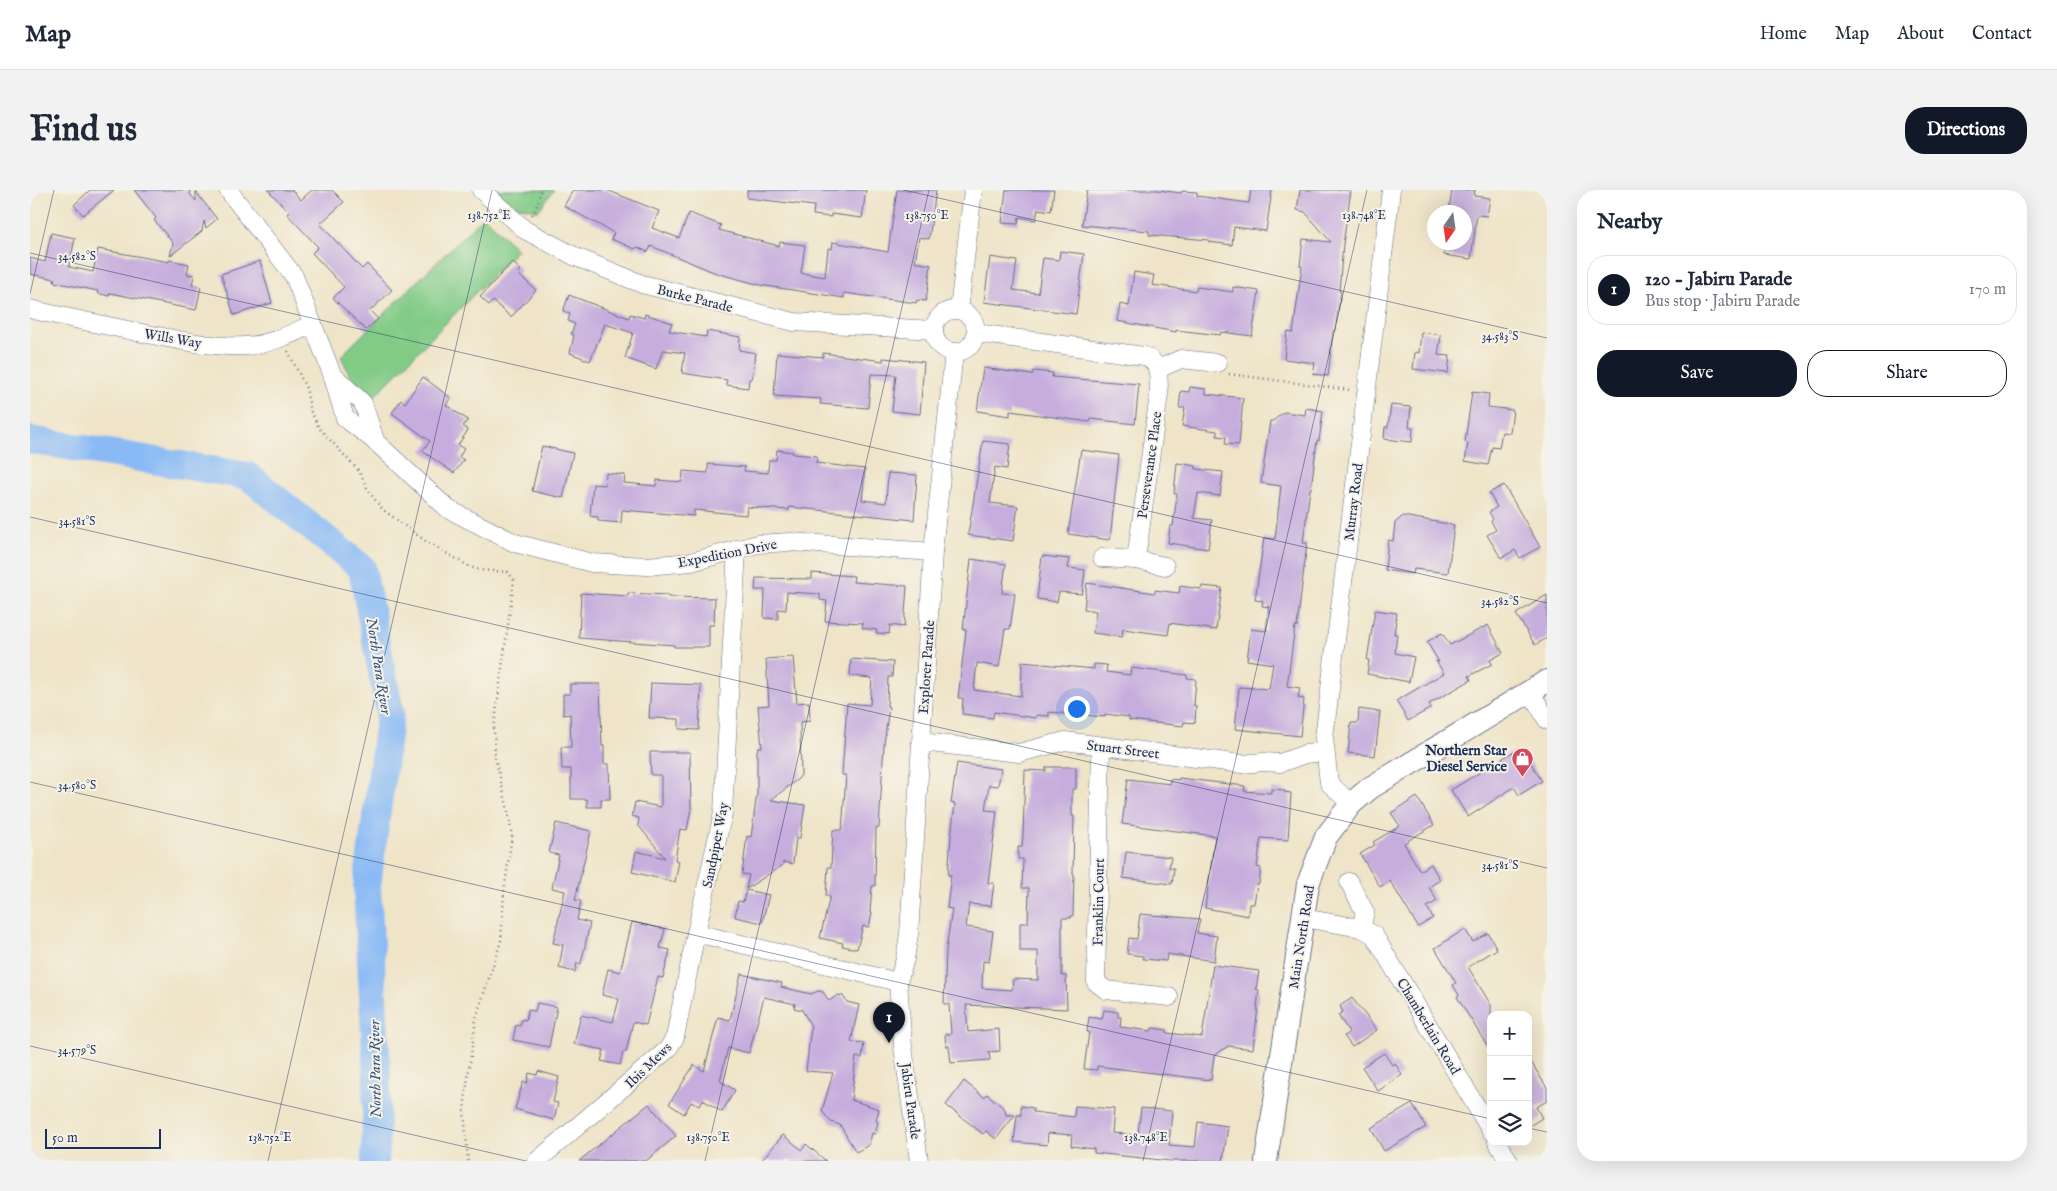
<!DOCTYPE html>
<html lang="en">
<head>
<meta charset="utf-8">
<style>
	:root { --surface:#fff; --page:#f2f2f3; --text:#1f2937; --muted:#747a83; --line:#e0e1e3; --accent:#111827 }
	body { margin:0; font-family:"IM FELL English",serif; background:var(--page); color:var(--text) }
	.controls { position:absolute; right:15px; bottom:15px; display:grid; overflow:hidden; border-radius:10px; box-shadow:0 5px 20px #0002 }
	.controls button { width:45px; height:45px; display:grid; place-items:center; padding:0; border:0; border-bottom:1px solid var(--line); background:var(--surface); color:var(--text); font:25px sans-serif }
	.compass { position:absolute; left:1397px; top:15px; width:45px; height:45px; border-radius:50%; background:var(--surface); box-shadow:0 5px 20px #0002; rotate:193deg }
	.scale { position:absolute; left:15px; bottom:12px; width:116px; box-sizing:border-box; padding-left:5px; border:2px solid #1b2f5e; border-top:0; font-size:14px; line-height:18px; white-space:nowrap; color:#1b2f5e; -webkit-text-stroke:4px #f7f3e8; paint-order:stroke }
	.you { position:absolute; left:1046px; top:518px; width:18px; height:18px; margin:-12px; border:4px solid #fff; border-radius:50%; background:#1a73e8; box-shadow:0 0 0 8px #1a73e833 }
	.badge { display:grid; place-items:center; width:32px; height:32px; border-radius:50%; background:var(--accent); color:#fff; font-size:16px; font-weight:700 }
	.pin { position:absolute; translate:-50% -41px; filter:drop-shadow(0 1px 2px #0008) }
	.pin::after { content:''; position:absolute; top:26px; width:18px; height:15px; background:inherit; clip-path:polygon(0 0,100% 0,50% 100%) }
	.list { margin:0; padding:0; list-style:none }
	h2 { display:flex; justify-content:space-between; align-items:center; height:65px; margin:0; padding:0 20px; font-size:21px }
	h2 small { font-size:16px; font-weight:400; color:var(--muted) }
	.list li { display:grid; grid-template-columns:32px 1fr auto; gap:15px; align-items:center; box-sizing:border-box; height:70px; margin:0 10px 10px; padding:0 10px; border:1px solid var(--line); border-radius:20px }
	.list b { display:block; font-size:19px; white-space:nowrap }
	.list p { margin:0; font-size:16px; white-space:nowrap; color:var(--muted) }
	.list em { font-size:16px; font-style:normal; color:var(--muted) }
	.actions { display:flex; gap:10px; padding:15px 20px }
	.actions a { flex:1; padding:11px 0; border:1px solid var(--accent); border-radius:20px; text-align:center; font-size:18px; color:var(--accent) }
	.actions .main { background:var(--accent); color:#fff }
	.icon { flex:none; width:28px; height:28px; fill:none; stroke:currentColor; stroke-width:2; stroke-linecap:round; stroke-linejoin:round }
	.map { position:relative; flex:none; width:1517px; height:971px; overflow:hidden; border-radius:20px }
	header { display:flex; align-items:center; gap:30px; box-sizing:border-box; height:70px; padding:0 25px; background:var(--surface); border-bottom:1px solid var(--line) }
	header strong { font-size:24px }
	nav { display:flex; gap:28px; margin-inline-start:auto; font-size:18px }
	.intro { display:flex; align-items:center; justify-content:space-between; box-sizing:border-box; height:120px; padding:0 30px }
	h1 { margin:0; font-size:35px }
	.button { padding:12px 22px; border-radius:20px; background:var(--accent); color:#fff; font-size:18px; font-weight:700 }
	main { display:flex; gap:30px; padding:0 30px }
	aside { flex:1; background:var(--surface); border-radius:20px; box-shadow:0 5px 20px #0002 }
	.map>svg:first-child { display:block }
	.green { fill:#82cb87; stroke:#4e7d72 }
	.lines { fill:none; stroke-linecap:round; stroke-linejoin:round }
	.river { stroke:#89baf5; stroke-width:28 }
	.building { fill:#c6addd }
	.minor-casing { stroke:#656e83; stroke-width:19 }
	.major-casing { stroke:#656e83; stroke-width:24 }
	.path { stroke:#656e83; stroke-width:2.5; stroke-dasharray:1 4; stroke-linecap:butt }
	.minor { stroke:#fff; stroke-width:18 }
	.major { stroke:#fff; stroke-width:22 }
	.ticks { fill:none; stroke:#1b2f5e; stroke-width:1; stroke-opacity:0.45 }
	.labels { text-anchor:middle; stroke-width:4; stroke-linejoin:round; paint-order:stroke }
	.street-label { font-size:14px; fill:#1b2f5e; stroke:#f7f3e8 }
	.poi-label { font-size:14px; font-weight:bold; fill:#1b2f5e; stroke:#f7f3e8; text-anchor:end }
	.water-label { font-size:15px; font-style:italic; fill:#365284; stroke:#f7f3e8 }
	.ticks-label { font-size:12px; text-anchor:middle; fill:#1b2f5e; stroke:#f7f3e8; stroke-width:4; stroke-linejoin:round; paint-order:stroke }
</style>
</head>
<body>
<header>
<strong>Map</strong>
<nav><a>Home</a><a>Map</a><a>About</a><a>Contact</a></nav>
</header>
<div class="intro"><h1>Find us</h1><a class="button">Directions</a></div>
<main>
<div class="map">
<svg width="1517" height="971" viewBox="0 0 1517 971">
	<rect width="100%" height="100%" fill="#f7f3e8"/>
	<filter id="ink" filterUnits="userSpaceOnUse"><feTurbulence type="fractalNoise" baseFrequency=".02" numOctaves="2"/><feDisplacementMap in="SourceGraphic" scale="10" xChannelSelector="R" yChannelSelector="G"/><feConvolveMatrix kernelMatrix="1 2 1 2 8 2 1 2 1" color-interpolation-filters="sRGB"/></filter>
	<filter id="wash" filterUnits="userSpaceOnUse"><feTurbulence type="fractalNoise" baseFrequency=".0096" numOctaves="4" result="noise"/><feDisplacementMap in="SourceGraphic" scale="20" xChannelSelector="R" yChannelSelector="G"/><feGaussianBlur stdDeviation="1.12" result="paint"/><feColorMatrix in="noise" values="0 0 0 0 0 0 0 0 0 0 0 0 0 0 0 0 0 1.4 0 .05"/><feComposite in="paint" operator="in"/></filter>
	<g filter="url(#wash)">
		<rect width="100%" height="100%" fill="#efe4c8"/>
		<!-- green -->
		<g class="green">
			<path d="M464,0H524L508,21L481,14Z"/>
			<path d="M454,26L487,60L344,207L322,190L311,166Z"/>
		</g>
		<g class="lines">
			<!-- river -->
			<path class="river" d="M0,250L218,286L332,378L360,523L337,696L347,881L345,971"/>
		</g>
		<g id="blocks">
			<!-- building -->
			<g class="building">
				<path d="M60,0H84L53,25L44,15Z"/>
				<path d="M104,0H160V4L166,11V2L187,29L176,38L174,31L172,41L140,66L143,53L124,30L126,28Z"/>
				<path d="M238,0H262L271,10L282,0H302L314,12L290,34L332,79L337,74L362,100L340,121L348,129L336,140L303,108L314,97L282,63L288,57L257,24L259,22Z"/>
				<path d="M543,0H577L629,21L622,38L649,48L659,23L691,35L689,40L749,56L750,52L775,55L771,83L795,87L798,58L802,59L803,52L858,62L867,0H906L899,49L889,47L885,72L901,75L896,111L887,110L886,113L814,103V108L730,95L686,83L621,56L618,62L607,57L605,59L581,49L584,43L534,16Z"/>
				<path d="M717,0H836L832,28L801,24V27L783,25L784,16L717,8Z"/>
				<path d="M976,0H1024L1021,21L1008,19L1006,30L989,27L988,34L972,33Z"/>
				<path d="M1057,0H1128L1151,3L1152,1L1167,2V6L1219,13L1221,0H1242L1236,41L1204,37L1202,55L1179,52V50L1119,45V41L1052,35Z"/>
				<path d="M1270,0H1321L1313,54L1309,101H1311L1305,141H1303L1298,186L1283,184L1285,173L1254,169L1257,142L1263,143L1272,76H1270L1273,49L1301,52L1275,22L1267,20Z"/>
				<path d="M1422,0H1445L1444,6L1460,8L1457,26L1447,25L1441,69L1414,65L1415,52H1434V22L1419,21Z"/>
				<path d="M21,43L45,48L39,77L63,82L68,59L139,72V70L159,74L157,84L164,85L162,95L171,97L166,120L80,103L79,106L67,103L68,101L24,92L25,89L0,84V68L15,72Z"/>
				<path d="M1030,61L1054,64L1046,124L954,112L960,67L987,71L983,100L1008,103L1013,68L1029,70Z"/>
				<path d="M230,71L242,113L204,125L191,84Z"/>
				<path d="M482,72L491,80L488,84L506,100L481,127L463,111L459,115L450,107Z"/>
				<path d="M1104,82L1124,85L1122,95L1166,101L1167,97L1203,102V97L1229,101L1222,146L1191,142L1190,145L1146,140V142L1087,131L1090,114L1099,116Z"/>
				<path d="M539,105L599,128L600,124L614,128L615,124L642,133L639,141L676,147L677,141L710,147L709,160L726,163L722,189H719L718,198L696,195L697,190L652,183L655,163L633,160L626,179L595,168L603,143L575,134L560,171L540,163L544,145L541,144L545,134L538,131L540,124L533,121Z"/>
				<path d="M1391,142L1411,145L1408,165L1420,166L1418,183L1383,179L1385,162L1389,163Z"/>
				<path d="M747,163L793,167V163L853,171V168L894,172L890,224L862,221L866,185L841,184L838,218L790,214L791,209L744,206Z"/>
				<path d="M953,178L1002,185L1003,181L1023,183L1022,187L1109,194L1105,234L1061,229L1060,232L980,221V226L947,221Z"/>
				<path d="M393,187L421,208L416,215L438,230L433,236L438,240L428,255L434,259L429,267L434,270L424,283L392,261L400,251L362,223L371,210L375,213Z"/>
				<path d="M1160,197L1176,199V204L1213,208L1209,255L1195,254L1196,247L1187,246V241L1152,236L1155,218H1149L1151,201L1159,202Z"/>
				<path d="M1442,202L1459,204L1458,217L1483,220L1480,243L1472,242L1469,258L1462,257L1458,275L1435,271L1438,253L1435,252Z"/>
				<path d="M1361,215L1381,217L1379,238H1383L1382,252L1354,249L1355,237H1358Z"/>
				<path d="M1276,218L1293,221L1289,251L1287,250L1281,299H1280L1273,353H1277L1267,437L1265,436L1257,496L1270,498L1268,508L1274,509L1270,546L1205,539L1209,497L1239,499L1243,474L1217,470L1221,439L1236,441L1239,417L1232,416L1233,411L1225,410L1234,348L1245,349L1251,296L1231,293L1240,231H1243L1254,222L1275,225Z"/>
				<path d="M953,251L980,254L977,279L965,277L960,313L988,316L983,351L938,345Z"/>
				<path d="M512,256L543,263L533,308L502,301Z"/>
				<path d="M747,260L763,262V264L787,266L786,273L835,279L832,310L856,313L858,283L887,285L884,330L759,317V320L717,317L716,325L664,320V326L592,320L591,333L568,331V327L560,326L563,294L575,295L576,283L595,285L594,293L626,296L627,290L652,292L653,281L678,283V274L715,277L714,281L738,283L739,270H746Z"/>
				<path d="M1051,260L1089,265L1080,350L1038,344Z"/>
				<path d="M1147,273L1166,276V279L1193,282L1190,306L1168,303L1164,328L1182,330L1178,359L1138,353L1140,336H1143L1147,304L1144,303Z"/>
				<path d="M1474,295L1510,357L1490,368L1485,360L1471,368L1457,345L1466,340L1461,331L1463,329L1459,322L1467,317L1459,303Z"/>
				<path d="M1373,326L1424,335L1418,383L1384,379L1383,384L1355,380L1358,350L1363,351L1365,333Z"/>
				<path d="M1012,366L1040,369L1038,378L1055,380L1052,404L1029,402L1027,412L1007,409Z"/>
				<path d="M941,369L976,374L972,403L985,404L980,439H975L969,477L947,473L944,500L991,506L992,472L1064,479V474L1077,475L1076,482L1100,485L1101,478L1157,485V488L1166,489L1164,516H1166L1165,533L1154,532L1153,536L1099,530V527L1075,524V527L1019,522V526L1006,525V528L964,522L963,528L932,524L933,508H928L936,440H933Z"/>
				<path d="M782,383L824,386L823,392L877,396L874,437L860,435L859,444L846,443L847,440L832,438L833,433L795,431L797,411L790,410V404L757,402L756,420L748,419V429L734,428L735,400H725L726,388L782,389Z"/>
				<path d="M1057,393L1125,403V400L1149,403L1150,396L1171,399L1172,396L1192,398L1186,440L1140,433L1138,445L1093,439L1092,447L1063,443L1066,421L1054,419Z"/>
				<path d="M551,403L598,406V403L638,405V407L685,408L684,435H679V457H644V455L549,448Z"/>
				<path d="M1517,405V448L1505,455L1486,424Z"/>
				<path d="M1345,420L1367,423L1364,444H1367L1365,463L1384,467L1379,492L1337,484L1339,470H1337Z"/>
				<path d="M1458,435L1473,463L1460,470L1462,474L1439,486L1441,490L1399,514L1401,518L1378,531L1366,511L1414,483L1406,471L1409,472L1397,452L1412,443L1420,455Z"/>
				<path d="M763,467L767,513L779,512L780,531L770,532L771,585L768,589L741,610L775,615L770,648H766L763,674L753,672V675L716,699L719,685L712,684L717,646L721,647L727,603V561L728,557H732L728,516L739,515L736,469Z"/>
				<path d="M821,469L863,472L862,487H858L857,516L859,517L854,554L849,638H846L845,696H842L840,722L842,723L839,737L833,736L827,759L812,756L813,753L790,748L800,706H796L798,677H801L803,640H812L816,585H812L817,513L840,515L842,488L820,486Z"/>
				<path d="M621,493L671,495L669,540L649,539V529L619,528Z"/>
				<path d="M540,494H570L572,556H574V574H579L580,609H571V617H557V609H541V579H532L531,557H541L540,524L533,525V504H540Z"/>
				<path d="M1329,519L1350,522L1345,566L1318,563L1321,533H1328Z"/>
				<path d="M620,562H660L661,619L657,640L650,639L645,670L649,671L645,692L602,682L606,661L635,668L608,635L609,628L602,626L605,612L631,617V585H621Z"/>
				<path d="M1483,562L1489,572L1497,567L1512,591L1489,605L1484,597L1438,627L1421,600Z"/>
				<path d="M927,573L971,579L968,596L959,595L955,620L967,621L958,693H964L961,716L939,714L936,737L963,741L959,772L953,771L952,798L982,800L983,789L1008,790V761H990V733H998L999,698H992L993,669H988V657H992L993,646L995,580L1016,581V577H1046V599H1042V626H1044L1043,684H1044L1043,726H1041V728H1032V786H1036L1037,819L936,815L938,842L969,839L970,861L959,862L960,870L921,873L919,856H916L915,844H921L919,814H914L916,760L922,719L917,718L921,685H918L921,646L925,614L921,613Z"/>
				<path d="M1149,588L1215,596L1214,601L1241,603V599L1254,600V602L1261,603L1258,650L1231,648L1227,677L1231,678L1229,694H1227L1224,714H1219L1218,726L1175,718L1185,646L1092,634L1098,589L1140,594V589L1149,590Z"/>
				<path d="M1387,607L1404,635L1374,653L1390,681L1401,674L1410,690L1399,697L1407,711L1397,717L1403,728L1388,737L1360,691L1350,697L1330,664L1345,655L1343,652L1370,636L1361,623Z"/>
				<path d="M526,633L561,641L545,710L551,711L547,730L560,733L551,774L547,773L545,782L529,778L533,755L523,753L535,701L522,698L529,665L519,663Z"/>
				<path d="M1096,662L1141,667L1139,678H1144L1142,694L1093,688Z"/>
				<path d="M716,700L739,705L732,733L705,727L708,711L713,712Z"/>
				<path d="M1110,724L1170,729L1167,743L1187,746L1184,771L1137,764L1136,771L1113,769V766L1097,764L1099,748L1107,749Z"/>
				<path d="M602,732L635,739L630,758L640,760L633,788L628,787L616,835L603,832L596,862H593L590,875L571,871L574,860L544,854L551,825L583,832L589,809L572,805L578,779L590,782Z"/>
				<path d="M1435,739L1443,752L1458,743L1467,759L1438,777L1461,815V862L1427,807L1429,805L1423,795L1426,793L1405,758Z"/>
				<path d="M1183,775L1229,781L1226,799L1229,800L1227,817H1228L1223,859L1198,856L1184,866L1181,890L1067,876V880L1054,879L1059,842H1057L1059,827L1072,829L1074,820L1088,822V827H1091L1090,837L1121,841L1122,838L1137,840V843L1172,847Z"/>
				<path d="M711,784L752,793L751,797L781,804L788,801L793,802L799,811L808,805L813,806L817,812L829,815L821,852L834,853L832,868L826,867L821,910L849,919L846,931L848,932L845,944L842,943L839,955L826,962L810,935L801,932L792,921L803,883L776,881L781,836L772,820L764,818L765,814L734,807L719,863L698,858L690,891L705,900L692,922L673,910L669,916L661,912L654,924L639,914L664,875L674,881L688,827L700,830Z"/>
				<path d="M1322,808L1347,840L1322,857L1314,846L1319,842L1308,825L1313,822L1310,816Z"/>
				<path d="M507,813L527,817L519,857L483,850L486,835L490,836L492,829L496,830L498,820L505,821Z"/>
				<path d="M1354,863L1362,875L1365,873L1372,885L1348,901L1332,877Z"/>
				<path d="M1498,867L1517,898V911L1506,917L1512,928L1498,937Z"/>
				<path d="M508,881L529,887L523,912L528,913L524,930L485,919L493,892L497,893L499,883L507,885Z"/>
				<path d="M934,891L954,907L957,904L975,919L976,925H985L966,949L956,941L953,944L916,915Z"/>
				<path d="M619,914L646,946L616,971H549Z"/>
				<path d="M1382,914L1396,937L1354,961L1341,938Z"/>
				<path d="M991,916L1003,918V922L1044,927L1045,916L1084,919L1082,943L1108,945L1111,918L1142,921L1139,955L1165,957L1168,932L1198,936L1193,971H1141L1064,963V959L1041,956L1042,945L1018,943L1017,955L984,952L987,925H991Z"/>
				<path d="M753,945L772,960L776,954L796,971H731Z"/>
			</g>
		</g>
	</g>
	<g filter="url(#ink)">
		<use href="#blocks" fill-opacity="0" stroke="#656e83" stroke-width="1"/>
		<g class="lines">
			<defs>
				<g id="minor">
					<path d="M198,0L264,86L302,184L315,228L347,253L418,319L485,353L562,373L617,376L661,372L728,354L760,352L903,362"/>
					<path d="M451,0L495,40L546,67L612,94L764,132L904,140"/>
					<path d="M0,119C37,128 75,135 112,143C145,149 181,158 215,156C239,155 261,144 283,134"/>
					<path d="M929,120L943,0"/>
					<circle cx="925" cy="141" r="21"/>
					<path d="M946,143L1114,166C1132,173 1128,187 1129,204L1106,370"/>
					<path d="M1128,179L1151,169L1188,173"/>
					<path d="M304,186L333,213L346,253"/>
					<path d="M707,359L693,623L666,743L868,792"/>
					<path d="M1072,368L1106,370L1135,376"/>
					<path d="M1500,501L1517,530"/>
					<path d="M891,552L989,563L1035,551L1212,574L1233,572L1250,573L1275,564L1295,562"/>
					<path d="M1071,556L1066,792L1076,800L1139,807"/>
					<path d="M1321,614L1299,593L1294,548L1361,0"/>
					<path d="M1319,692L1335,722L1331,738"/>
					<path d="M1273,728L1331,738L1344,745L1461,941"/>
					<path d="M1467,952L1479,971"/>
					<path d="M507,971L638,859L645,847L666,743"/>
					<path d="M889,971L873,857L868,792L875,769L879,744L903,362L924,162"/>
				</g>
				<path id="major" d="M1236,971L1278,694L1296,647L1321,614L1340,598L1517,491"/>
			</defs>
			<!-- minor casing -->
			<use href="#minor" class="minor-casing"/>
			<!-- major casing -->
			<use href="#major" class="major-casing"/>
			<!-- path -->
			<g class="path">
				<path d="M502,25L506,18L511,0"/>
				<path d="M258,161L276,198L281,222L289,238L329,281L338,300L352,319L394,350L440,377L450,380L478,382L484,390L464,538L465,568L477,616L482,646L474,702L471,751L446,828L436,902L434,921L438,971"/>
				<path d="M1199,184L1320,200"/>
			</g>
			<!-- minor -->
			<use href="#minor" class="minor"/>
			<!-- major -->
			<use href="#major" class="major"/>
		</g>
	</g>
	<!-- ticks -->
	<path class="ticks" d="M874,0L1517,148M0,63L1517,413M0,104L24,0M0,327L1517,678M0,592L1461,929M0,856L496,971M1498,938L1517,942M238,971L462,0M675,971L899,0M1113,971L1337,0"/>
	<!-- icons -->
	<defs>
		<symbol id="shop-pin" viewBox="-11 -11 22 30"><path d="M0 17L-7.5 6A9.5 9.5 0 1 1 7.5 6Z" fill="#d1495b" stroke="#f7f3e8"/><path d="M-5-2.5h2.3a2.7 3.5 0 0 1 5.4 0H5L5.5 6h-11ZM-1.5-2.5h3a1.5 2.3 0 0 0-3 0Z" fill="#fff"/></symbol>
	</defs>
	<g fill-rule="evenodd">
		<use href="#shop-pin" x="1480" y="556" width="25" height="34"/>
	</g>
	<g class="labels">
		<!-- street labels -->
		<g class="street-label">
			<text transform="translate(665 108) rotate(14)" y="5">Burke Parade</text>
			<text transform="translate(143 148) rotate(10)" y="5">Wills Way</text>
			<text transform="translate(1119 275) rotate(-82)" y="5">Perseverance Place</text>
			<text transform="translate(1323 312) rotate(-83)" y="5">Murray Road</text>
			<text transform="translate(697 363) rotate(-11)" y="5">Expedition Drive</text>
			<text transform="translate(896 477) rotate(-86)" y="5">Explorer Parade</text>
			<text transform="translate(1093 559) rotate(7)" y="5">Stuart Street</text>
			<text transform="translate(685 655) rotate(-79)" y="5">Sandpiper Way</text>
			<text transform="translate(1068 712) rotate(-89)" y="5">Franklin Court</text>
			<text transform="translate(1271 747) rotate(-81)" y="5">Main North Road</text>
			<text transform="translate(1399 836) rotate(59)" y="5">Chamberlain Road</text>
			<text transform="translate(618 875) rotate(-44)" y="5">Ibis Mews</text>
			<text transform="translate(881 911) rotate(82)" y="5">Jabiru Parade</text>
		</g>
		<!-- poi labels -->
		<g class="poi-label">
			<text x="1477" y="565">Northern Star<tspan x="1477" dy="16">Diesel Service</tspan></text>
		</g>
		<!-- water labels -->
		<g class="water-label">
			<text transform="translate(349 476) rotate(81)" y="5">North Para River</text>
			<text transform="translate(345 879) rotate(-91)" y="5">North Para River</text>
		</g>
	</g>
	<g class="ticks-label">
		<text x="459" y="29">138.752°E</text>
		<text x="897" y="29">138.750°E</text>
		<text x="1334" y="29">138.748°E</text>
		<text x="47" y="70">34.582°S</text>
		<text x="1470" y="150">34.583°S</text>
		<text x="47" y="335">34.581°S</text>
		<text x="1470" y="415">34.582°S</text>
		<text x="47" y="599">34.580°S</text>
		<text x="1470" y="679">34.581°S</text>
		<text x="47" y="864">34.579°S</text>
		<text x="240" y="951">138.752°E</text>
		<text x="678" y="951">138.750°E</text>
		<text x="1116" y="951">138.748°E</text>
	</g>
</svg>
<div class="controls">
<button>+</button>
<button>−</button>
<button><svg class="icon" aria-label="layers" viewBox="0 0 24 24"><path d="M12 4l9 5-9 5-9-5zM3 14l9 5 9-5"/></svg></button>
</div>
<svg class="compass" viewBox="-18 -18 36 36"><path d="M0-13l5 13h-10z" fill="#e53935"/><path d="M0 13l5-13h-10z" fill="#747a83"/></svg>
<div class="scale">50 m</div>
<div class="you"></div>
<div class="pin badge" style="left:859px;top:853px">1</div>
</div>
<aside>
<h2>Nearby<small></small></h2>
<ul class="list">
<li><span class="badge">1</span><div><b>120 - Jabiru Parade</b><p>Bus stop · Jabiru Parade</p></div><em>170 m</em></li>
</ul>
<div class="actions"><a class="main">Save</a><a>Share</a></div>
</aside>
</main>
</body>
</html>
